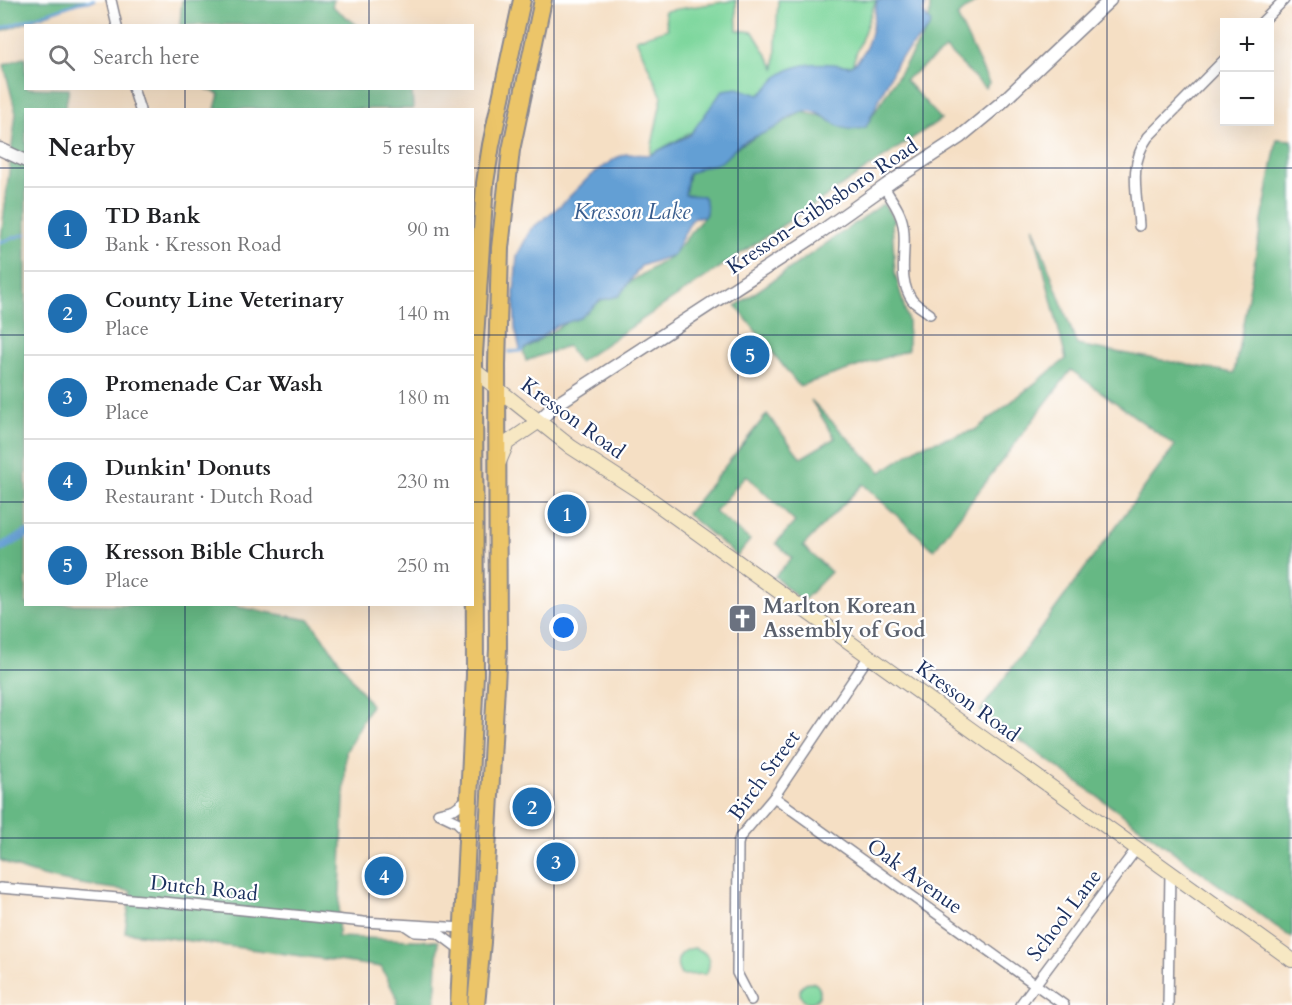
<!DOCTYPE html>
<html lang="en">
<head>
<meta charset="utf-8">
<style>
	:root { --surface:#fff; --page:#f6f6f6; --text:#202124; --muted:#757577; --line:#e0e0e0; --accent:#1f6fb2 }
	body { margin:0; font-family:Cardo,serif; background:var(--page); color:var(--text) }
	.controls { position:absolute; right:18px; top:18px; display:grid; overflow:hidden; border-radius:0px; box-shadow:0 6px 24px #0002 }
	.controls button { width:54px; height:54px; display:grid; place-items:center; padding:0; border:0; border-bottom:2px solid var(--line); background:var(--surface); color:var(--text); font:30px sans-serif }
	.you { position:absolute; left:564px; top:628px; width:21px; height:21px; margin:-15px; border:4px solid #fff; border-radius:50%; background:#1a73e8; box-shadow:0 0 0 9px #1a73e833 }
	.badge { display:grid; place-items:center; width:39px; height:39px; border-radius:50%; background:var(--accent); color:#fff; font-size:20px; font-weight:700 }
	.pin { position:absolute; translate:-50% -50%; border:3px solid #fff; box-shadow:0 2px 6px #0006 }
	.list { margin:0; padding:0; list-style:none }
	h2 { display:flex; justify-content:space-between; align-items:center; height:78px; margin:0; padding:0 24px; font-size:26px }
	h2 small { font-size:20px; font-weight:400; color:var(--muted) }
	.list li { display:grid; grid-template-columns:39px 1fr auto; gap:18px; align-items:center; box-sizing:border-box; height:84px; padding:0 24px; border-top:2px solid var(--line) }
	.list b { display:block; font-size:22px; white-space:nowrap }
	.list p { margin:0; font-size:20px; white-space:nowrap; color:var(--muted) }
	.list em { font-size:20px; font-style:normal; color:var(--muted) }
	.icon { flex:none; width:33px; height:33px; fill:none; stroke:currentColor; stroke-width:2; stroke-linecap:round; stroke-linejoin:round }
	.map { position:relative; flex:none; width:1292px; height:1005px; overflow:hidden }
	.search { position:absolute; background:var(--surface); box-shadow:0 6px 24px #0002; left:24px; top:24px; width:450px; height:66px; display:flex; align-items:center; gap:15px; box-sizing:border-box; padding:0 21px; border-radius:0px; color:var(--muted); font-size:22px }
	.panel { position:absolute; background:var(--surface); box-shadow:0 6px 24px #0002; left:24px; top:108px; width:450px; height:498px; border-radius:0px }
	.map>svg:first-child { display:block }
	.green { fill:#7ed79d; stroke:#4c837e; stroke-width:1.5 }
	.forest { fill:#66b884; stroke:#407471; stroke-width:1.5 }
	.water { fill:#639fd4; stroke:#3f6799; stroke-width:1.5 }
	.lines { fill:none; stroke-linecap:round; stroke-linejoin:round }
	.stream { stroke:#639fd4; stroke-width:3 }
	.canal { stroke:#639fd4; stroke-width:9 }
	.minor-casing { stroke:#888791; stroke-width:12 }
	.tertiary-casing { stroke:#888791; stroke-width:15 }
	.secondary-casing { stroke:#888791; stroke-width:16 }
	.trunk-casing { stroke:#888791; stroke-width:20 }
	.minor { stroke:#fff; stroke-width:9 }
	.tertiary { stroke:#fff; stroke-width:12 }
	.secondary { stroke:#f7e8c3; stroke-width:14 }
	.trunk { stroke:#ecc569; stroke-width:16 }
	.grid { fill:none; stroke:#1b2f5e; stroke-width:1.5; stroke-opacity:0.55 }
	.labels { text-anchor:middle; stroke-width:4.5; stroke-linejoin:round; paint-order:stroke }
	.street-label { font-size:21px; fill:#1b2f5e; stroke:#fff }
	.worship-label { font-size:21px; font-weight:bold; fill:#5b616d; stroke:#fff; text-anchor:start }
	.water-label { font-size:22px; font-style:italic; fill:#385c8d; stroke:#fff }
</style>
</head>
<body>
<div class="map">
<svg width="1292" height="1005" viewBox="0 0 1292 1005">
	<rect width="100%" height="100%" fill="#fff"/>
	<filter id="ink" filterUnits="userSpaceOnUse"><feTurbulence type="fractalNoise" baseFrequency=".0167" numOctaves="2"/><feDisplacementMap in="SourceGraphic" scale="12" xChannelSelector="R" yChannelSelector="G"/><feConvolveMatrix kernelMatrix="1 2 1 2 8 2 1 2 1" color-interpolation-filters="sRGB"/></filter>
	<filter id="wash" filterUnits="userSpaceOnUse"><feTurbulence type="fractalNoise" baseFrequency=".008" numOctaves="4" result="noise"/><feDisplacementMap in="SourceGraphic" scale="24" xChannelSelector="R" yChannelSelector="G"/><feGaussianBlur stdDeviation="1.35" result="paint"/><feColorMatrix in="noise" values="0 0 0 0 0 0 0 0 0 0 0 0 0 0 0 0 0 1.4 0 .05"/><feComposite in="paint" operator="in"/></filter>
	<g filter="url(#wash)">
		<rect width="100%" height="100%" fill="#f5dfc4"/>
		<!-- green -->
		<g class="green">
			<path d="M736,0L737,30L753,32L775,68L778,0H876L852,65L795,67L759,95L650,155L662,97L636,39L668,29L664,11Z"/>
			<path d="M694,948C708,951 713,962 706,974L681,975C673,962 679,950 694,948Z"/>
			<circle cx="810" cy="992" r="10"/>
		</g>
		<!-- forest -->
		<g class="forest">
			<path d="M0,0H86L0,32Z"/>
			<path d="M182,0H334L332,6L357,25H180Z"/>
			<path d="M930,0H978L957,16L989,83L985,88L946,49L905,80L941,119L579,362L567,346L526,361L523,350L673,255L706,214L703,196L685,195L689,173L802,112L866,126L929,27Z"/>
			<path d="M25,57L26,88L69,89L65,109L26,110V604L237,605L238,607L310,620L371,705L346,752L338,937L438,941L435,1005H397V998L381,967L125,932L131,891C87,885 41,881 0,860V247L16,113L4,65Z"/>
			<path d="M206,89H412L413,109H215L219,94Z"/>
			<path d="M1277,139L1292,140V938L980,711L1175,446L1071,370L934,550L863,484L803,546L831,572L802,602L775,576L792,558L776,543L795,522L746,475L715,512L750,540L737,556L687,514L767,414L801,458L835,438L811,400L881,472L920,446L975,430L1066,359L1033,226L1077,345L1234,373Z"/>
			<path d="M883,204L895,220L892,224L895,273L908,321V350L799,386L736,306Z"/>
		</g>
		<!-- water -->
		<path class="water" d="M877,0H927L923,13L931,23L928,29L897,62L866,127C833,138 826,105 801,112C790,115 783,123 773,129C762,135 750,137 739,145C733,149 729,156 722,161C715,166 708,164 700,168C696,170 693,172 688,174L685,195L703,196C707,201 708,211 704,217H695L691,221L673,255L641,266L619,296L601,300L580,318L556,326L526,348L520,349L515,328L514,293L517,256L531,229L561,205L590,176L616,158L626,154L650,155L690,135L723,90L738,88L759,95C767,90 772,81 780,75C801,60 826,63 849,66C870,58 874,19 877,0Z"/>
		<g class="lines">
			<!-- stream -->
			<g class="stream">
				<path d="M0,29L77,3L94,0"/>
				<path d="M0,242L26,234"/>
				<path d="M509,352L521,351L524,346"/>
			</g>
			<!-- canal -->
			<path class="canal" d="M0,548L26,534"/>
		</g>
	</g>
	<g filter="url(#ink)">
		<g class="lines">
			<defs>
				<g id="minor">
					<path d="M111,0L117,26"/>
					<path d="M1262,22L1284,0"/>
					<path d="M133,88L140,110"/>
					<path d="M884,187C891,199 901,211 903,225C908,249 896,277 912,300C916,305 925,310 930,314"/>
					<path d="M1139,226C1137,193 1128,165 1148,137L1224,60"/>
					<path d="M774,797L1064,1005"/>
					<path d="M466,831L457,822L438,813L454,809L469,798"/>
					<path d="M0,888L154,901L364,922L463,928"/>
					<path d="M406,926L415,932L438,933L462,951"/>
					<path d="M751,1000L737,973L738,844L740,837L774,797L869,656"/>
					<path d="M1020,1005L1137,848"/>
					<path d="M1168,1005L1170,871"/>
				</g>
				<g id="tertiary">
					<path d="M0,149L26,161"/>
					<path d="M538,422L554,406L812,238L891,182L960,137L1001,103L1110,0"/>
				</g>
				<g id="secondary">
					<path d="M474,370L571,447L639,491L1292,960"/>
					<path d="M499,462L507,443L538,422"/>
				</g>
				<g id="trunk">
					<path d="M459,1005L475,675L474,354L485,183L491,145L522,0"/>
					<path d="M476,1005L482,942L498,649L497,365L500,248L511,150L543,0"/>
				</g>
			</defs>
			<!-- minor casing -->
			<use href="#minor" class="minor-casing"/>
			<!-- tertiary casing -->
			<use href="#tertiary" class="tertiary-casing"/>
			<!-- secondary casing -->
			<use href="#secondary" class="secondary-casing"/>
			<!-- trunk casing -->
			<use href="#trunk" class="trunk-casing"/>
			<!-- minor -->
			<use href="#minor" class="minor"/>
			<!-- tertiary -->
			<use href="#tertiary" class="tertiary"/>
			<!-- secondary -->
			<use href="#secondary" class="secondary"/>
			<!-- trunk -->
			<use href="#trunk" class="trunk"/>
		</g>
	</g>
	<!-- grid -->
	<path class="grid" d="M185,0V26M369,0V26M554,0V1005M738,0V1005M923,0V1005M1107,0V1005M185,88V110M369,88V110M0,168H26M472,168H1292M0,335H26M472,335H1292M0,502H26M472,502H1292M185,604V1005M369,604V1005M0,670H1292M0,838H1292"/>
	<!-- icons -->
	<defs>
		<symbol id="church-square" viewBox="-11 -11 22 22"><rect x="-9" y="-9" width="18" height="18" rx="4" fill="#6b7280" stroke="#fff"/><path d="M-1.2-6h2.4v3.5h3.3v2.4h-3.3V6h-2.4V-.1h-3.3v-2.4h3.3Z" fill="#fff"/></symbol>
	</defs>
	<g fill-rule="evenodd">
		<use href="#church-square" x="726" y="602" width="33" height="33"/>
	</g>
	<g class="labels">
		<!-- street labels -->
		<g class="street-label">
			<text transform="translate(822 206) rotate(-34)" y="7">Kresson-Gibbsboro Road</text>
			<text transform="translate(573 418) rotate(36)" y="7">Kresson Road</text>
			<text transform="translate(968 701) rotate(36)" y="7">Kresson Road</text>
			<text transform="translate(764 775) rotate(-54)" y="7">Birch Street</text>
			<text transform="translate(915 876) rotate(36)" y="7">Oak Avenue</text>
			<text transform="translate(204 888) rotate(6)" y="7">Dutch Road</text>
			<text transform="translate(1064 915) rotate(-53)" y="7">School Lane</text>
		</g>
		<!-- worship labels -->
		<g class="worship-label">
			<text x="763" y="613">Marlton Korean<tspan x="763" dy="24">Assembly of God</tspan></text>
		</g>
		<!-- water labels -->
		<g class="water-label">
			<text x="632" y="219">Kresson Lake</text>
		</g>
	</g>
</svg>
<div class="controls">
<button>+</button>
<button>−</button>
</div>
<div class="you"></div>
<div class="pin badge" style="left:567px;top:514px">1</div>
<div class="pin badge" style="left:532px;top:807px">2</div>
<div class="pin badge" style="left:556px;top:862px">3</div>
<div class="pin badge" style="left:384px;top:876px">4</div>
<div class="pin badge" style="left:750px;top:355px">5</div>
<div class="search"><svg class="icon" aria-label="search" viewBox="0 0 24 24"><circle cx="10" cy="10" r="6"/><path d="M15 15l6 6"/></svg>Search here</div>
<section class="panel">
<h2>Nearby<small>5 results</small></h2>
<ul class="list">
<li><span class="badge">1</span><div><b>TD Bank</b><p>Bank · Kresson Road</p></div><em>90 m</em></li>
<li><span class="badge">2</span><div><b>County Line Veterinary</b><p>Place</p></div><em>140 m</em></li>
<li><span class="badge">3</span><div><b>Promenade Car Wash</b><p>Place</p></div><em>180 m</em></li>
<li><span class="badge">4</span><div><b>Dunkin' Donuts</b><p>Restaurant · Dutch Road</p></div><em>230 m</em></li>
<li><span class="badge">5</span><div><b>Kresson Bible Church</b><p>Place</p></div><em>250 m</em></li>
</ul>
</section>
</div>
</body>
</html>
